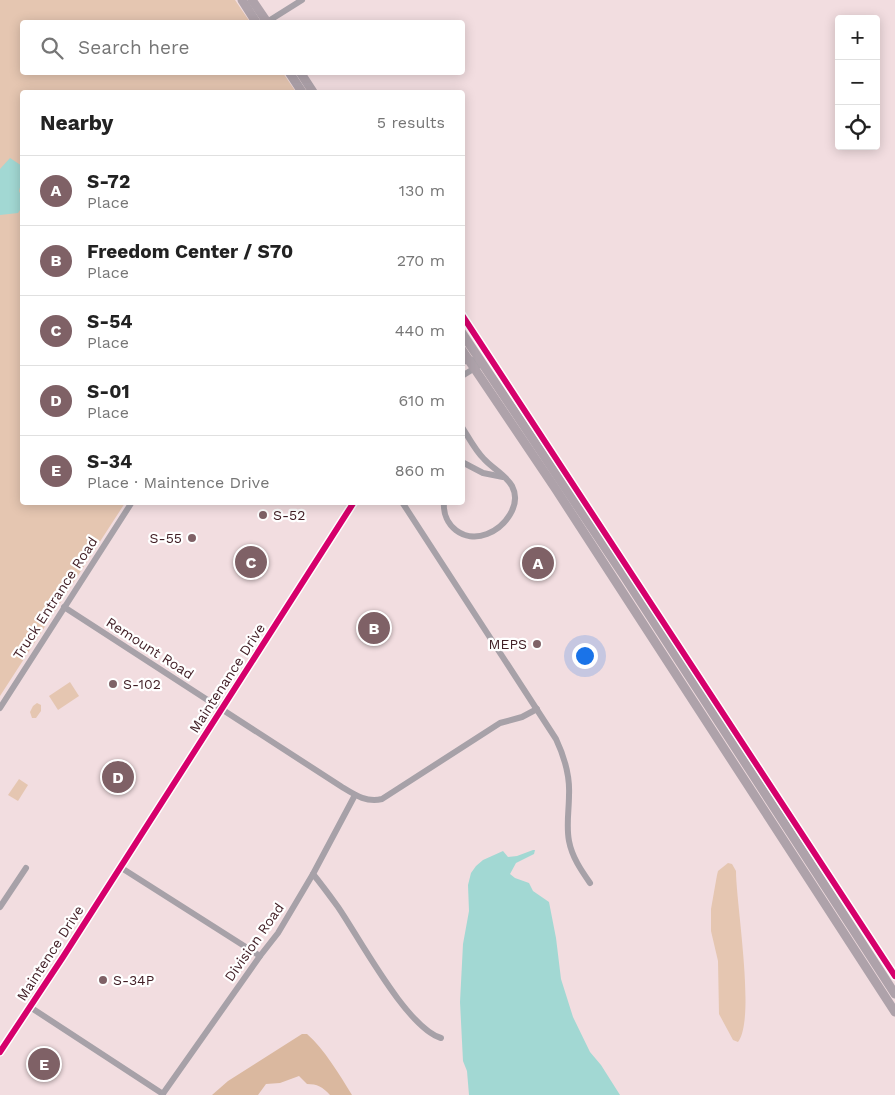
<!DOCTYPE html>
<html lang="en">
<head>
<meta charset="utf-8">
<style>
	:root { --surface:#fff; --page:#f6f6f6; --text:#222; --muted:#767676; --line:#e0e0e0; --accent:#7f6166 }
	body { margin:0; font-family:"Work Sans",sans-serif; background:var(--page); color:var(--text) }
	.controls { position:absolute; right:15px; top:15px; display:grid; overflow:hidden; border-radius:5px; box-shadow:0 2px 12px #0003 }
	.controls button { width:45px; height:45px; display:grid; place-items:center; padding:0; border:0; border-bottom:1px solid var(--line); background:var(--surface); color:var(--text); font:25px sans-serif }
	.you { position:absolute; left:584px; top:655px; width:18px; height:18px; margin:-12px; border:4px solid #fff; border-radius:50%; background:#1a73e8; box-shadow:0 0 0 8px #1a73e833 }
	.badge { display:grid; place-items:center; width:32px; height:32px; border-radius:50%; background:var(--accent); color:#fff; font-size:16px; font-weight:700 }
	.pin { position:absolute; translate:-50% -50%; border:2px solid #fff; box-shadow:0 1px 5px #0006 }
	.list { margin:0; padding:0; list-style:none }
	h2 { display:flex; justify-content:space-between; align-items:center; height:65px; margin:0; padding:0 20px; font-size:21px }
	h2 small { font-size:16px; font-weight:400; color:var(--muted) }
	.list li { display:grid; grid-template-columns:32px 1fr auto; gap:15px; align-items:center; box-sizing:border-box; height:70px; padding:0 20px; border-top:1px solid var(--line) }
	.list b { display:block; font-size:19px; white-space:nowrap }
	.list p { margin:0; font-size:16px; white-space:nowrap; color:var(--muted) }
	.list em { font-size:16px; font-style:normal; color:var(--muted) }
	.icon { flex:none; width:28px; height:28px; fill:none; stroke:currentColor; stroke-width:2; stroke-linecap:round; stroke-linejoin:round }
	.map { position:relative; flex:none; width:895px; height:1095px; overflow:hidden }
	.search { position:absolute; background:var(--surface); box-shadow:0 2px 12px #0003; left:20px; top:20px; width:445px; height:55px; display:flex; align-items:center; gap:12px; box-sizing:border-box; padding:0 18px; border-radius:5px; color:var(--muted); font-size:19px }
	.panel { position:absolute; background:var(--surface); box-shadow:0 2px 12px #0003; left:20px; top:90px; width:445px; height:415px; border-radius:5px }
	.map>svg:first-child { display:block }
	.green { fill:#e5c6b1 }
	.forest { fill:#dab89f }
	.water { fill:#a2d8d3 }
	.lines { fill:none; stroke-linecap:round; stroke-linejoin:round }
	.minor { stroke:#a7a1a8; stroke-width:6 }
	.major { stroke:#aea2aa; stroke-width:9 }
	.cycleway-casing { stroke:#fff; stroke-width:9 }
	.cycleway { stroke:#d6006c; stroke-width:6 }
	.poi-dot { fill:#7f6166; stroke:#fff; stroke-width:2 }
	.labels { text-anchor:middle; stroke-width:4.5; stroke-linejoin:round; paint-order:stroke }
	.poi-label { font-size:14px; fill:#411e25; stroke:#fff; text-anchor:start }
	.street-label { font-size:14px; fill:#411e25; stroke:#fff }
</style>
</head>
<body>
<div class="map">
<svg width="895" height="1095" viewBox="0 0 895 1095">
	<rect width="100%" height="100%" fill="#f2dde0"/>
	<!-- green -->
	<g class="green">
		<path d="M0,0H235L250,22H22V72L283,73L296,92H22V502L125,503L0,696Z"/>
		<path d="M70,682L79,696L58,710L49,696Z"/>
		<path d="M37,703L41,705V711L36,718H32L30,712L33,706Z"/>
		<path d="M19,779L28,785L18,801L8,795Z"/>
		<path d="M728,863L732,864L736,871C736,904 756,1019 738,1042L733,1040L719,1014L718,961L711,931V909L717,875L718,871Z"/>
	</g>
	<!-- forest -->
	<path class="forest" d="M302,1034H307C325,1050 339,1074 352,1095H330C323,1087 317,1084 307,1084L299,1076L280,1083L266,1084L258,1095H212L228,1081Z"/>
	<!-- water -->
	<g class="water">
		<path d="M10,158L22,166V179L19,191C23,199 24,206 18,213L0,215V169Z"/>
		<path d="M533,850H535L534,854L516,863L510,874L515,878L529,883L533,891L549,902L556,938L561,979L573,1017L590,1052L601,1065L620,1095H469L467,1071L463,1061L460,1002L463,944L469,911L468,885L471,873L476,866L483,860L503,851L508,857L517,856Z"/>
	</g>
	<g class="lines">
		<!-- minor -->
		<g class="minor">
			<path d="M267,22L302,0"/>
			<path d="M462,363L468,359L482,363"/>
			<path d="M462,376L478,366"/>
			<path d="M462,462L483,473L503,477"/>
			<path d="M402,502L556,739C564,756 570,776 569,795C569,811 566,826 569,841C572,857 581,870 590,883"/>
			<path d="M444,502C442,526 464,543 487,534C505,527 522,505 512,486C506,475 492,468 484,459C475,450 469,438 462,427"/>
			<path d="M64,607L342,787C355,795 367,803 382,799L500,723L522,717L537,709"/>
			<path d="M0,708L132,502"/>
			<path d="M120,867L260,956"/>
			<path d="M313,874C322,885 330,896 338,907C360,939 407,1028 441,1038"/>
			<path d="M0,907L26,868"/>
			<path d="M30,1007L163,1094"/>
			<path d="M0,1052L63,957L354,502"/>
			<path d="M162,1095L260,956L278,933L313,874L355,795"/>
		</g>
		<!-- major -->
		<g class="major">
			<path d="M242,0L256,22"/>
			<path d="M252,0L267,22"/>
			<path d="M289,72L302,92"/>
			<path d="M300,72L313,92"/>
			<path d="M462,333L624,576L895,994"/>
			<path d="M462,350L555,488L895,1012"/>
		</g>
		<defs>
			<g id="cycleway">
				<path d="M462,315L895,976"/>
				<path d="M0,1052L63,957L354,502"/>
			</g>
		</defs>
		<!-- cycleway casing -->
		<use href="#cycleway" class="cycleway-casing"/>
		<!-- cycleway -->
		<use href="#cycleway" class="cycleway"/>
	</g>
	<!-- markers -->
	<g class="poi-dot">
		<circle cx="263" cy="515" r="5"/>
		<circle cx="192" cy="538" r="5"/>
		<circle cx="537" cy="644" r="5"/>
		<circle cx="113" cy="684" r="5"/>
		<circle cx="103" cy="980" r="5"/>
	</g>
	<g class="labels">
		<!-- poi labels -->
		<g class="poi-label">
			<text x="273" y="520">S-52</text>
			<text x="182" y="543" text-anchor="end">S-55</text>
			<text x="527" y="649" text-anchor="end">MEPS</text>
			<text x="123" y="689">S-102</text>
			<text x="113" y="985">S-34P</text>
		</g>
		<!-- street labels -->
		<g class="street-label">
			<text transform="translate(55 598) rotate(-57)" y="5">Truck Entrance Road</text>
			<text transform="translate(150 648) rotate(33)" y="5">Remount Road</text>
			<text transform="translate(227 678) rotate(-57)" y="5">Maintenance Drive</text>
			<text transform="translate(254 942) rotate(-55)" y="5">Division Road</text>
			<text transform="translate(50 953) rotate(-57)" y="5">Maintence Drive</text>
		</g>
	</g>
</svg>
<div class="controls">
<button>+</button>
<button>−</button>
<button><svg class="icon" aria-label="locate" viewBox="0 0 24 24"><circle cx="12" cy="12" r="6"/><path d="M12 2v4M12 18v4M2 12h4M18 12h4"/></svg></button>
</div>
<div class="you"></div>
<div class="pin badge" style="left:538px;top:563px">A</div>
<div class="pin badge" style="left:374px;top:628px">B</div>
<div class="pin badge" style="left:251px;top:562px">C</div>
<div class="pin badge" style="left:118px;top:777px">D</div>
<div class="pin badge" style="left:44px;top:1064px">E</div>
<div class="search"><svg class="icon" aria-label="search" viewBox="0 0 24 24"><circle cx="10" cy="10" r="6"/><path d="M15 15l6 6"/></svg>Search here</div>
<section class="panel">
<h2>Nearby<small>5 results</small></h2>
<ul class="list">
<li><span class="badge">A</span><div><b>S-72</b><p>Place</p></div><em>130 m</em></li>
<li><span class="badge">B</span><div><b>Freedom Center / S70</b><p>Place</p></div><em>270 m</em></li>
<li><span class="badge">C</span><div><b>S-54</b><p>Place</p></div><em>440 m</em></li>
<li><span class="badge">D</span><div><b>S-01</b><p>Place</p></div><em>610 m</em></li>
<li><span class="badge">E</span><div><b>S-34</b><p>Place · Maintence Drive</p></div><em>860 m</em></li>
</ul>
</section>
</div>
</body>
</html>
